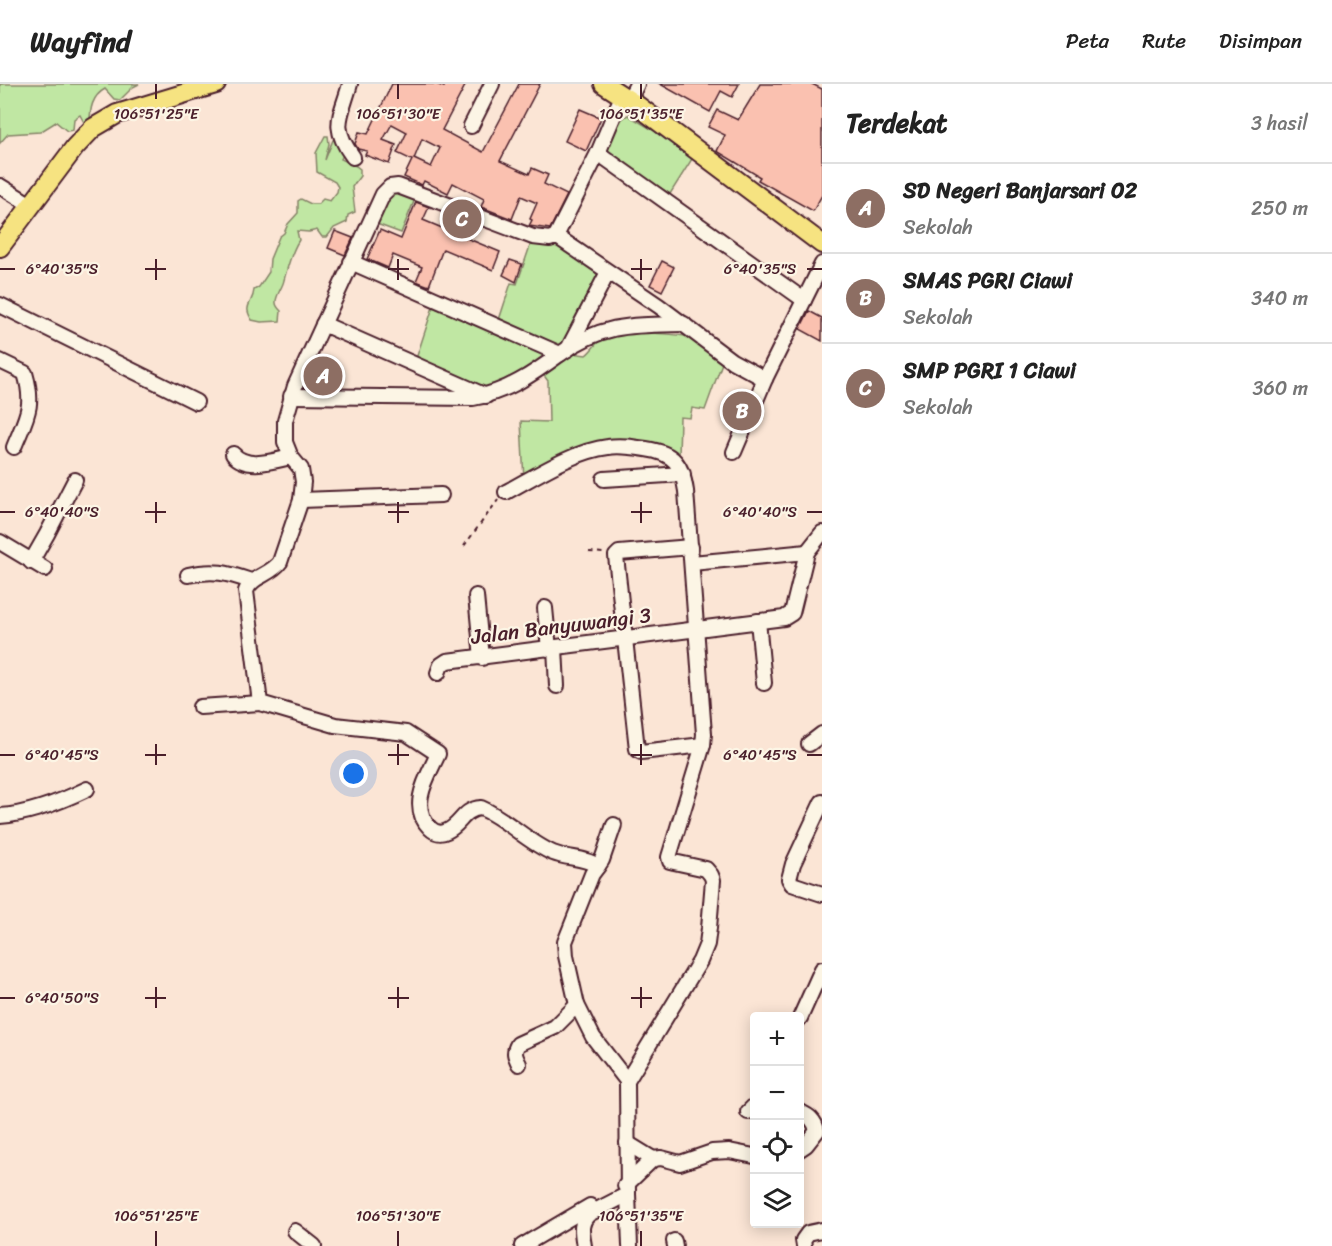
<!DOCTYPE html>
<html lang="id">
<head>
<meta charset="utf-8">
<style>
	:root { --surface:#fff; --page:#f6f6f6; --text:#222; --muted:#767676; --line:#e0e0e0; --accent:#db2777 }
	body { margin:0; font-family:Sriracha,sans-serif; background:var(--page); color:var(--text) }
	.controls { position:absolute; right:18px; bottom:18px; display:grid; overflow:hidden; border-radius:6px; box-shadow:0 3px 15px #0003 }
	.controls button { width:54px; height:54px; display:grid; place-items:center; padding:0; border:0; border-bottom:2px solid var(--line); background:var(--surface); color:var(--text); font:30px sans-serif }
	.you { position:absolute; left:354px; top:690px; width:21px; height:21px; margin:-15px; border:4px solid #fff; border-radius:50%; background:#1a73e8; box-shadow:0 0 0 9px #1a73e833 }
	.badge { display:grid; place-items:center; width:39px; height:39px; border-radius:50%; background:var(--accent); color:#fff; font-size:20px; font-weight:700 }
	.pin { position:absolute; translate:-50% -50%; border:3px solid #fff; box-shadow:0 2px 6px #0006 }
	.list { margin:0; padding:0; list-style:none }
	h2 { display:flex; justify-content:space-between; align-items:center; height:78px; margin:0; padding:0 24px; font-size:26px }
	h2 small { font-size:20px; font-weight:400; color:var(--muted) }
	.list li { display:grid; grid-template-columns:39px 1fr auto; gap:18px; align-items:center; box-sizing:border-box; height:90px; padding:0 24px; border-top:2px solid var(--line) }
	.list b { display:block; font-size:22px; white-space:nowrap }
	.list p { margin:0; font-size:20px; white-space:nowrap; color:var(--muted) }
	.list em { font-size:20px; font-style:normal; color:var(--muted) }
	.icon { flex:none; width:33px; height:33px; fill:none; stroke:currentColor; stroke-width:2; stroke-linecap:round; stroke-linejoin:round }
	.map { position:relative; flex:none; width:822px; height:1162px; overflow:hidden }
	header { display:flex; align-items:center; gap:36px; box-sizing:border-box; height:84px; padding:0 30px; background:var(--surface); border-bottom:2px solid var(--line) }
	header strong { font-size:28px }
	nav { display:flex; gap:33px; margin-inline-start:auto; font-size:21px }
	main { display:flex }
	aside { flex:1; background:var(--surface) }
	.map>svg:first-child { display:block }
	.green { fill:#c0e7a3; stroke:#858367; stroke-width:1.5 }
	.building { fill:#fac1b0; stroke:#4a1f2b; stroke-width:1.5; fill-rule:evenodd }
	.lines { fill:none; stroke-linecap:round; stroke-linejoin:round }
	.minor-casing { stroke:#4a1f2b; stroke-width:18 }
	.major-casing { stroke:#4a1f2b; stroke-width:22 }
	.path { stroke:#4a1f2b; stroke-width:2; stroke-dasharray:4.5 4.5; stroke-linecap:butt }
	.minor { stroke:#fcf5e5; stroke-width:14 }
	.major { stroke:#f6e381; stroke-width:18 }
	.ticks { fill:none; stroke:#4a1f2b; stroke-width:2 }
	.labels { text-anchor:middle; stroke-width:4.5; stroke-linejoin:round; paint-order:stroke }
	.street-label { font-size:21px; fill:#4a1f2b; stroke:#fcf5e5 }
	.ticks-label { font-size:15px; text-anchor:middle; fill:#4a1f2b; stroke:#fcf5e5; stroke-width:4.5; stroke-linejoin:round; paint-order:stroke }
</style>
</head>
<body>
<header>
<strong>Wayfind</strong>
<nav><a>Peta</a><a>Rute</a><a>Disimpan</a></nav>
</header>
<main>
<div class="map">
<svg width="822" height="1162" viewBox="0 0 822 1162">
	<rect width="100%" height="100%" fill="#fbe5d5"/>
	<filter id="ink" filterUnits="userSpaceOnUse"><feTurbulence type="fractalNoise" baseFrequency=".0167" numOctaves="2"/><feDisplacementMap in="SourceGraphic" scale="12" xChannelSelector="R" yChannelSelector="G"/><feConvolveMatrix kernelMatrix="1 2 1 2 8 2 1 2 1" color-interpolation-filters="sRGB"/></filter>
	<g filter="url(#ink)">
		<!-- green -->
		<g class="green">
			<path d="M0,0H139L133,3L120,16L114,15L105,5C92,12 90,25 90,39L86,42L80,31L74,35L73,46L67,47L56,38L40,48L8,50L0,59Z"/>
			<path d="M628,31L653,46L692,75L670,110L604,68L622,35Z"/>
			<path d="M325,52H328L329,60L325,76L333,56L340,55L344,69L341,75L356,82L360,85V92L352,103L355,128L348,131L347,138L334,144L327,153H322L317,146L309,148L297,147L299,156C291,168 288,182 284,196C283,203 275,212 276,219C276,222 278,224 281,227L280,237L261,238L252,236C242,221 253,220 254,206L259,203L269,188L270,175L279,153L284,149L288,140L298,129V117L301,115L311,120H318L323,115L330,117L337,108L338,103L335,98L317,88L316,69Z"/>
			<path d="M392,105L417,110L401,149L374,139Z"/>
			<path d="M531,159L559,163L601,189L571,269L586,271C595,264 597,254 610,251C625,247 686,249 700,256C709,260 719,270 722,279L705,326L692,324L690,334L680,333L679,373L619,359L555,388L548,394L539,392L524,397L521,337L549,338L548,297L540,286L504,310L414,281L433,223L507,252L498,239L511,199L517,200Z"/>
		</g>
		<!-- building -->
		<g class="building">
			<path d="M392,0H436L444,3L445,0H466L442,46L483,68L519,0H540L500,77L529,90L532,84L548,91L544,100L567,111L550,145L529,142L532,136L530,135L537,119L521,112L512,135L481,123L484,115L453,99L448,109L424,97L422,101L404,93L412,76L397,69L407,48L392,40L383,56L396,61L389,80L365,71L367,67L358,65L355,60L359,48L368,50ZM422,55L440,64L431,83L414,75Z"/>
			<path d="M660,0H739L732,13L721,7L710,28Z"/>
			<path d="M760,0H812L822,5V111L813,127L758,96L760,93L717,67L725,51L708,43L717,26L738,36Z"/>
			<path d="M580,25L601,34L586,67L565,57Z"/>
			<path d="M416,118L429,123L423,136L500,168L493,186L443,165L429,202L416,197L422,183L393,171L388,184L367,175L380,146L401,155Z"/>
			<path d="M335,147L353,154L345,171L328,164Z"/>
			<path d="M510,176L522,180L516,198L503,191Z"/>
			<path d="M662,177L674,183L662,207L650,201Z"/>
			<path d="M809,227L822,234V257L800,245Z"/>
		</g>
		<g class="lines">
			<defs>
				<g id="minor">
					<path d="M350,0C341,33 330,42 353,73"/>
					<path d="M629,16L637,0"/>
					<path d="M471,42L492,0"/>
					<path d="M598,69L804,216"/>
					<path d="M0,102L31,121"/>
					<path d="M556,152L598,69L622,12"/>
					<path d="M0,221L196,318"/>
					<path d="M323,240L486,312"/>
					<path d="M568,265L608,188"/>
					<path d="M560,270C602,239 634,241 684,240"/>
					<path d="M0,277L25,289C35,323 26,333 14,363"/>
					<path d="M291,312L473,314C507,308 533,290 560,270L351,178"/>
					<path d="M734,368L765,295"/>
					<path d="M233,370C246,386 273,377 291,373"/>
					<path d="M604,395L683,390"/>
					<path d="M506,408C536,392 574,367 608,363C620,361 633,363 646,365C674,369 682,380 686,407L704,650L703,661L669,773L670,777L674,778L706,785L711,791L713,796L709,844L707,860L700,877L627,997L628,1110L589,1130C579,1139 582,1149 584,1162"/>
					<path d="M301,416L441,411"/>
					<path d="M0,458L45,485"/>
					<path d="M691,463L619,469L616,472L637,665L641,668L703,661"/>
					<path d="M31,478L47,450L75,396"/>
					<path d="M692,479L807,468"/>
					<path d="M188,491C214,485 227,489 251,497"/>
					<path d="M476,512L482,574"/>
					<path d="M545,524L549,565"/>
					<path d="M758,537L764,599"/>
					<path d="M555,564L557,602"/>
					<path d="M438,589L441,581L447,577L784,534L792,529L807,468L822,449"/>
					<path d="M200,623L260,619"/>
					<path d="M809,660L822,650"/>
					<path d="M822,718L793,780L789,795L792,800L822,810"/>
					<path d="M0,732C30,730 60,718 87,705"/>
					<path d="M598,782L602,776L614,741"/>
					<path d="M800,934L822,885"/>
					<path d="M519,980C515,972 513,968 518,960L555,943L577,921"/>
					<path d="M627,997L593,953L577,921L566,872L565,858L592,790L598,782C584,773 568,775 553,769C527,758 507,735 481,724C463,725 461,741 447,747C441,750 435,749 430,744C408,722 428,692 438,670L406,649L335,641L260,619L246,507C251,492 271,491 280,478L301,416L303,398L301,385L291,373L285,358V337L295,302L383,110L390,103L398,102L533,153L550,155L556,152L659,222L732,277L765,295L822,180"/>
					<path d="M748,1028L754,1022"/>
					<path d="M800,1028C809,1032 815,1036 817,1047L806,1061L800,1065"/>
					<path d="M627,1059L653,1075"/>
					<path d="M625,1102L653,1075L661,1074L680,1079L712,1068L729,1067L754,1072"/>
					<path d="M628,1110L630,1162"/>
					<path d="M295,1147L314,1162"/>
					<path d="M674,1157L675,1162"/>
					<path d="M522,1162L590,1122"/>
					<path d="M804,1162L803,1156L808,1149L822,1146"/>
				</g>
				<g id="major">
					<path d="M604,0L638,22L822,160"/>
					<path d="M0,163L75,63L93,44L117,30L216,0"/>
				</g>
			</defs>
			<!-- minor casing -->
			<use href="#minor" class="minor-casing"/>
			<!-- major casing -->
			<use href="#major" class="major-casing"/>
			<!-- path -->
			<g class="path">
				<path d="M464,462L498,416"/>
				<path d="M589,468L604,469"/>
			</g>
			<!-- minor -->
			<use href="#minor" class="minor"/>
			<!-- major -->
			<use href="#major" class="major"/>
		</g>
	</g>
	<!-- ticks -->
	<path class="ticks" d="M156,0V15M398,0V15M641,0V15M156,175V196M398,175V196M641,175V196M0,185H15M145,185H166M388,185H409M631,185H652M807,185H822M156,418V439M398,418V439M641,418V439M0,428H15M145,428H166M388,428H409M631,428H652M807,428H822M156,660V681M398,660V681M641,660V681M0,671H15M145,671H166M388,671H409M631,671H652M807,671H822M156,903V924M398,903V924M641,903V924M0,914H15M145,914H166M388,914H409M631,914H652M156,1147V1162M398,1147V1162M641,1147V1162"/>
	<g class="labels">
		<!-- street labels -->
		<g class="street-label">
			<text transform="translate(561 542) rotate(-7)" y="7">Jalan Banyuwangi 3</text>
		</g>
	</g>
	<g class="ticks-label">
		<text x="156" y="35">106°51'25"E</text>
		<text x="398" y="35">106°51'30"E</text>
		<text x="641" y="35">106°51'35"E</text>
		<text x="62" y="190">6°40'35"S</text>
		<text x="760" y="190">6°40'35"S</text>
		<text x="62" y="433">6°40'40"S</text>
		<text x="760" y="433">6°40'40"S</text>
		<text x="62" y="676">6°40'45"S</text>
		<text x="760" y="676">6°40'45"S</text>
		<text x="62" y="919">6°40'50"S</text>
		<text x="156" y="1137">106°51'25"E</text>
		<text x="398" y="1137">106°51'30"E</text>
		<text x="641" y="1137">106°51'35"E</text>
	</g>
</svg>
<div class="controls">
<button>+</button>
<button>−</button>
<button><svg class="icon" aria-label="locate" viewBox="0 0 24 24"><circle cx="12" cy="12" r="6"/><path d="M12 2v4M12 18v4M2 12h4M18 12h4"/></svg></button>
<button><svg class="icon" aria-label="layers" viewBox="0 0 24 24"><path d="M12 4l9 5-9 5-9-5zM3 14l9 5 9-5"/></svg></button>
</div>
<div class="you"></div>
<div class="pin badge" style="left:323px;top:292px;background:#8d6e63">A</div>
<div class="pin badge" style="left:742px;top:327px;background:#8d6e63">B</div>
<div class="pin badge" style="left:462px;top:135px;background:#8d6e63">C</div>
</div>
<aside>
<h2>Terdekat<small>3 hasil</small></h2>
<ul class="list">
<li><span class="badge" style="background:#8d6e63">A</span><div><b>SD Negeri Banjarsari 02</b><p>Sekolah</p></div><em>250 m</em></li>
<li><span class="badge" style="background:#8d6e63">B</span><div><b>SMAS PGRI Ciawi</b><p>Sekolah</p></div><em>340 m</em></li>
<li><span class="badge" style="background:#8d6e63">C</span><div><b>SMP PGRI 1 Ciawi</b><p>Sekolah</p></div><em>360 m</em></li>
</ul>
</aside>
</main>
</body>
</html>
